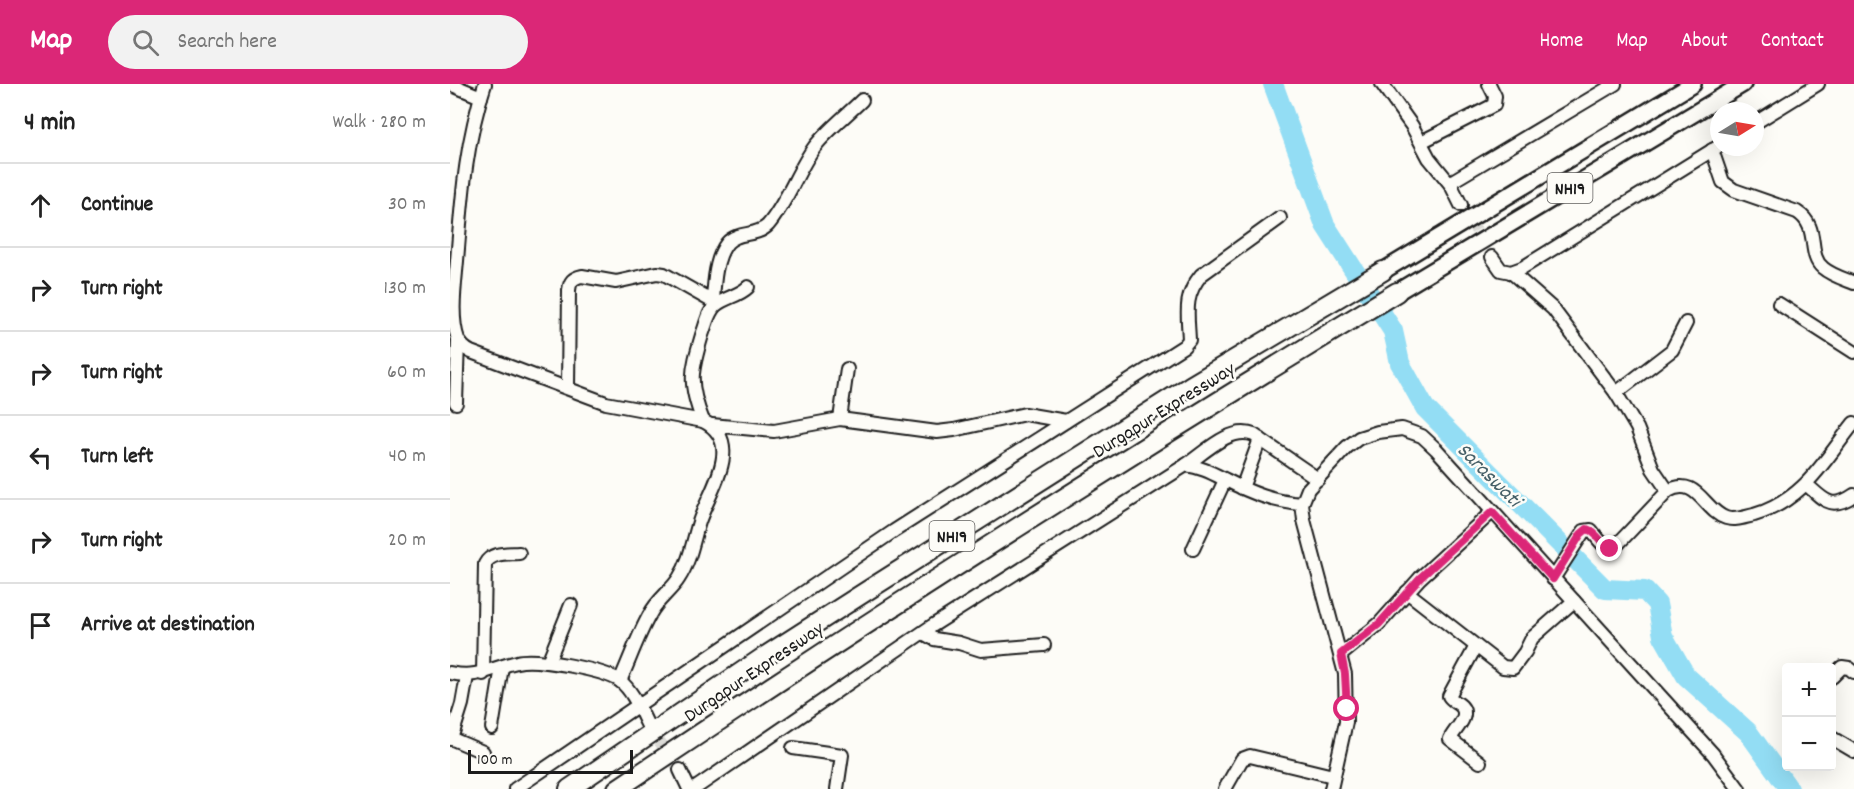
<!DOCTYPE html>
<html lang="en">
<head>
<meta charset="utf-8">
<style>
	:root { --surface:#fff; --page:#f2f2f2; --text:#222; --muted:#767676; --line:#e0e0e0; --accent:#db2777 }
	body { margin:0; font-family:Dekko,sans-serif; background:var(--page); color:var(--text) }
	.controls { position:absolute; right:18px; bottom:18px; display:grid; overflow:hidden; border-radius:6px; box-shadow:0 6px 24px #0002 }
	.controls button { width:54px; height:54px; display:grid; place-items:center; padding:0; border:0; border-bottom:2px solid var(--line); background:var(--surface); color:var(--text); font:30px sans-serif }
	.compass { position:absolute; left:1260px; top:18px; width:54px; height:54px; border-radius:50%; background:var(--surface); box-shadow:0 6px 24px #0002; rotate:79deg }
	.scale { position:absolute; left:18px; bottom:15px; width:165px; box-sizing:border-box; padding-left:6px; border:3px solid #1c1c1c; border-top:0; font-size:16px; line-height:21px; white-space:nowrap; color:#1c1c1c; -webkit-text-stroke:4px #fdfcf7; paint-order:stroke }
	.stop { position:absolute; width:18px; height:18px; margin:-14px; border:4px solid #db2777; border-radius:50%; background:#fff }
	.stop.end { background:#db2777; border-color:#fff; box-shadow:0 2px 6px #0008 }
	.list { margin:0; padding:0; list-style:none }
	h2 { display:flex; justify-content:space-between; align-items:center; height:78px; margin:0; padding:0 24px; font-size:26px }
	h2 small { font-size:20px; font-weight:400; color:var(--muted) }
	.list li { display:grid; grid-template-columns:39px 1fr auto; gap:18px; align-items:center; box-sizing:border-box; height:84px; padding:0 24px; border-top:2px solid var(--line) }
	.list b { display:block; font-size:22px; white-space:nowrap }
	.list em { font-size:20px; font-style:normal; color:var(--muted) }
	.icon { flex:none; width:33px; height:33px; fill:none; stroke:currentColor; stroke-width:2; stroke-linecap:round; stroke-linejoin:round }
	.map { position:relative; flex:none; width:1404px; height:705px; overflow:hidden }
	header { display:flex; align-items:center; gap:36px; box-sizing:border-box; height:84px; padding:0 30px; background:var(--accent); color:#fff }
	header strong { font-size:28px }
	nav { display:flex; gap:33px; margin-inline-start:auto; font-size:21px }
	.search { width:420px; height:54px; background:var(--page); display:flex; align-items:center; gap:15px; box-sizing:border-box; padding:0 21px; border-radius:33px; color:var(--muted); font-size:22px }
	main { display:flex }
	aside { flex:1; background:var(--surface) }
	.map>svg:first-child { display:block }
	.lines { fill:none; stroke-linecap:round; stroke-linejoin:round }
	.river { stroke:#93ddf4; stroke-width:20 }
	.minor-tunnel { stroke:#dbdad6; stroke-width:12; stroke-dasharray:12 6; stroke-linecap:butt }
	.minor-casing { stroke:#1c1c1c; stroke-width:16 }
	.major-casing { stroke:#1c1c1c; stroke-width:20 }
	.highway-casing { stroke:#1c1c1c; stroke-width:22 }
	.minor { stroke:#fdfcf7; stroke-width:12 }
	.major { stroke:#fdfcf7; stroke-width:15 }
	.highway { stroke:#fdfcf7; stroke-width:18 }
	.route { stroke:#db2777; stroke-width:8 }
	.labels { text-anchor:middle; stroke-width:5; stroke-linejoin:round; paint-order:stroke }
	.shield { fill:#fdfcf7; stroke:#605f5e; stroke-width:1.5 }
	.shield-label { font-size:18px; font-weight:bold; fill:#1c1c1c }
	.street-label { font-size:20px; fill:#1c1c1c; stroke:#fdfcf7 }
	.water-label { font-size:21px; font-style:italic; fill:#466068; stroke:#fdfcf7 }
</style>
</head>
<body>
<header>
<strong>Map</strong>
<div class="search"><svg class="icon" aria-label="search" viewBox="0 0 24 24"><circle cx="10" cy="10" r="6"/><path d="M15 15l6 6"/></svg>Search here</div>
<nav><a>Home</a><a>Map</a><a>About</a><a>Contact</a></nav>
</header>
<main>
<aside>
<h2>4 min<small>Walk · 280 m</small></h2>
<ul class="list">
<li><svg class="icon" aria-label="ahead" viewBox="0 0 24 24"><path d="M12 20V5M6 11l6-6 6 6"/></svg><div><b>Continue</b></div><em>30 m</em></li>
<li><svg class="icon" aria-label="right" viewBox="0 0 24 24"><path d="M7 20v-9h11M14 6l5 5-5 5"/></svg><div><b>Turn right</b></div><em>130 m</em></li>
<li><svg class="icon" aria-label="right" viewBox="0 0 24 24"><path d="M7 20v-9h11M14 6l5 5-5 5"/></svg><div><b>Turn right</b></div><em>60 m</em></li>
<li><svg class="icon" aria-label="left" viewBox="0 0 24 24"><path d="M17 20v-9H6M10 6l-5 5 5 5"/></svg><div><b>Turn left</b></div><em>40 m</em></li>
<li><svg class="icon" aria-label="right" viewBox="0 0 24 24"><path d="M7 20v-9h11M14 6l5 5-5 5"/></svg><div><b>Turn right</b></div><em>20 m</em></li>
<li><svg class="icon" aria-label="arrive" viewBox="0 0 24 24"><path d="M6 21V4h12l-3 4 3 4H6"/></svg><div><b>Arrive at destination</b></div></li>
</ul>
</aside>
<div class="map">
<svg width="1404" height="705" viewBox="0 0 1404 705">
	<rect width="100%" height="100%" fill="#fdfcf7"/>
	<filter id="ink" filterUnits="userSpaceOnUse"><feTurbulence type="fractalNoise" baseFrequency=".0167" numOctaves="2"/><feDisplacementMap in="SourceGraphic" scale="12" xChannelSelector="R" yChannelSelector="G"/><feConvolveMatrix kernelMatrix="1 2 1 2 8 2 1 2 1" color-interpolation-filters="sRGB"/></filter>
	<g filter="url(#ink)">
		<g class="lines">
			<!-- river -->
			<path class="river" d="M823,0L875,141L943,247L950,279L975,324L1155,505L1195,507L1207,520L1213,552L1236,592L1298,648L1339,705"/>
			<!-- minor-tunnel -->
			<g class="minor-tunnel">
				<path d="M1011,121L1042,173"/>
				<path d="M199,643L230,686"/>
			</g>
			<defs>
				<g id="minor">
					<path d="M0,0L31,13"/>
					<path d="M35,0C15,60 12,115 7,177C5,201 0,233 8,255C11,262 15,265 21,268L156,319L253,337C296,358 259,407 249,438C243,457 240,477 229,494C221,507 207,516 200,530C188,551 180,575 170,597"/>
					<path d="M932,0L962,42L979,74L1001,101"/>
					<path d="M1305,39L1368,0"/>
					<path d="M971,58L1044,21L1045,12L1039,0"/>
					<path d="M1262,66L1273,98L1284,106L1347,128C1371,143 1356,170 1373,184C1381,191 1394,195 1404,199"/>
					<path d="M1011,121L1001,101L1004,96L1165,0"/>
					<path d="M1042,173L1051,186L1061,188L1072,184L1269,62"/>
					<path d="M1061,188L1103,225L1166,309L1187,344L1203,385L1218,407"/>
					<path d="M263,217C264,200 265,174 277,159C287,147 307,153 318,141C336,120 347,88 363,65C373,50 398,30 412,16"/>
					<path d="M1329,220L1404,268"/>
					<path d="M118,303L119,206C120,197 123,194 132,192L166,198L207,189L214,190L267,220"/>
					<path d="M1166,309L1222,266L1236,239"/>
					<path d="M6,319L8,256"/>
					<path d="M390,335L397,285"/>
					<path d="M253,337C238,299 241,288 252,251C256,241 258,228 266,221C276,213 289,212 298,203"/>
					<path d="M262,341L324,347L390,335L487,348L504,346L575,330L616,337"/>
					<path d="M736,381C754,369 781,341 804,351L868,395"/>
					<path d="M1356,400C1374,416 1381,427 1404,411"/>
					<path d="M792,404L810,355"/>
					<path d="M743,465L775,396"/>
					<path d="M1103,495L1134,447L1141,446C1147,453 1154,466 1164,464L1218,407C1247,391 1254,427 1276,434C1286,437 1294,433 1304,431C1354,416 1373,378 1404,339"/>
					<path d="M957,508L1053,583L1063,584L1075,568L1082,554L1124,517"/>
					<path d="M473,549L484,555L509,559L531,566L594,561"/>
					<path d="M1026,562L999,612C1002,617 1007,618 1011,622C1021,632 1004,646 1000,655L1030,678"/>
					<path d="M892,570L929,540L970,494L1042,428"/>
					<path d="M98,578L121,521"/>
					<path d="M0,589C28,595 41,584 67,578C85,573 155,586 170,597C183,607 190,626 197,640"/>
					<path d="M33,590L35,480C41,468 57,470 69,469"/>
					<path d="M1382,593L1392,583L1399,584L1404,588"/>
					<path d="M42,644L52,583"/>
					<path d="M0,654L33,668"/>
					<path d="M1382,654L1404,667"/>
					<path d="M1,655L12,620L17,592"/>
					<path d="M343,664L392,671L387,705"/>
					<path d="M230,686L239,705"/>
					<path d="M65,705L444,447L734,262L739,256C738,230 733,213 751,191L830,134"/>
					<path d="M244,705L482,542L736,381C751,383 762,389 776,396C801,409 824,418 852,420"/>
					<path d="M775,705L792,675L800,672L883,692"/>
					<path d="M881,705L896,638L895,590L854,436L852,420L858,405L897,363L909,354L928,348L952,345L972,352L986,365L1263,670L1289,705"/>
				</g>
				<g id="major">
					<path d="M933,187L1243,0"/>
					<path d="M947,208L1293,0"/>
				</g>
				<g id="highway">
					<path d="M119,705L312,574L426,501L740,302L933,187"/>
					<path d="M167,705C423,533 683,368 947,208"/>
				</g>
			</defs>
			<!-- minor casing -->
			<use href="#minor" class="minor-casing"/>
			<!-- major casing -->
			<use href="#major" class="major-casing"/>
			<!-- highway casing -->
			<use href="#highway" class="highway-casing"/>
			<!-- minor -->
			<use href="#minor" class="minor"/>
			<!-- major -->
			<use href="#major" class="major"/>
			<!-- highway -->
			<use href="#highway" class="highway"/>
		</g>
	</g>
	<g class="lines" filter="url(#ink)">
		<!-- route -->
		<path class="route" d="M897,625L895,590L891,570L929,540L970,494L1042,428L1103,495L1131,450L1137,445C1147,448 1151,460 1160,465"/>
	</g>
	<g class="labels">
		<!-- shield labels -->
		<g class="shield">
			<rect x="1097.5" y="89" width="45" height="30" rx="4.5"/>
			<rect x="479.5" y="437" width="45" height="30" rx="4.5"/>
		</g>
		<g class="shield-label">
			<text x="1120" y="110">NH19</text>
			<text x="502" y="458">NH19</text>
		</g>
		<!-- street labels -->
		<g class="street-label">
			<text transform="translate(713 325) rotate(-32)" y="7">Durgapur Expressway</text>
			<text transform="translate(303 587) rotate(-34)" y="7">Durgapur Expressway</text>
		</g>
		<!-- water labels -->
		<g class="water-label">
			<text transform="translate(1040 390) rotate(45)" y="7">Saraswati</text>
		</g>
	</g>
</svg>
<div class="controls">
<button>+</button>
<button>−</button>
</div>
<svg class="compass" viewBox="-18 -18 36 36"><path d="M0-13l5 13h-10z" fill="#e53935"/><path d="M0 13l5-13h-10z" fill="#767676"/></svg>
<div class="scale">100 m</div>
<div class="stop" style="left:897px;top:625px"></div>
<div class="stop end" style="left:1160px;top:465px"></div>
</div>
</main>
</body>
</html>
